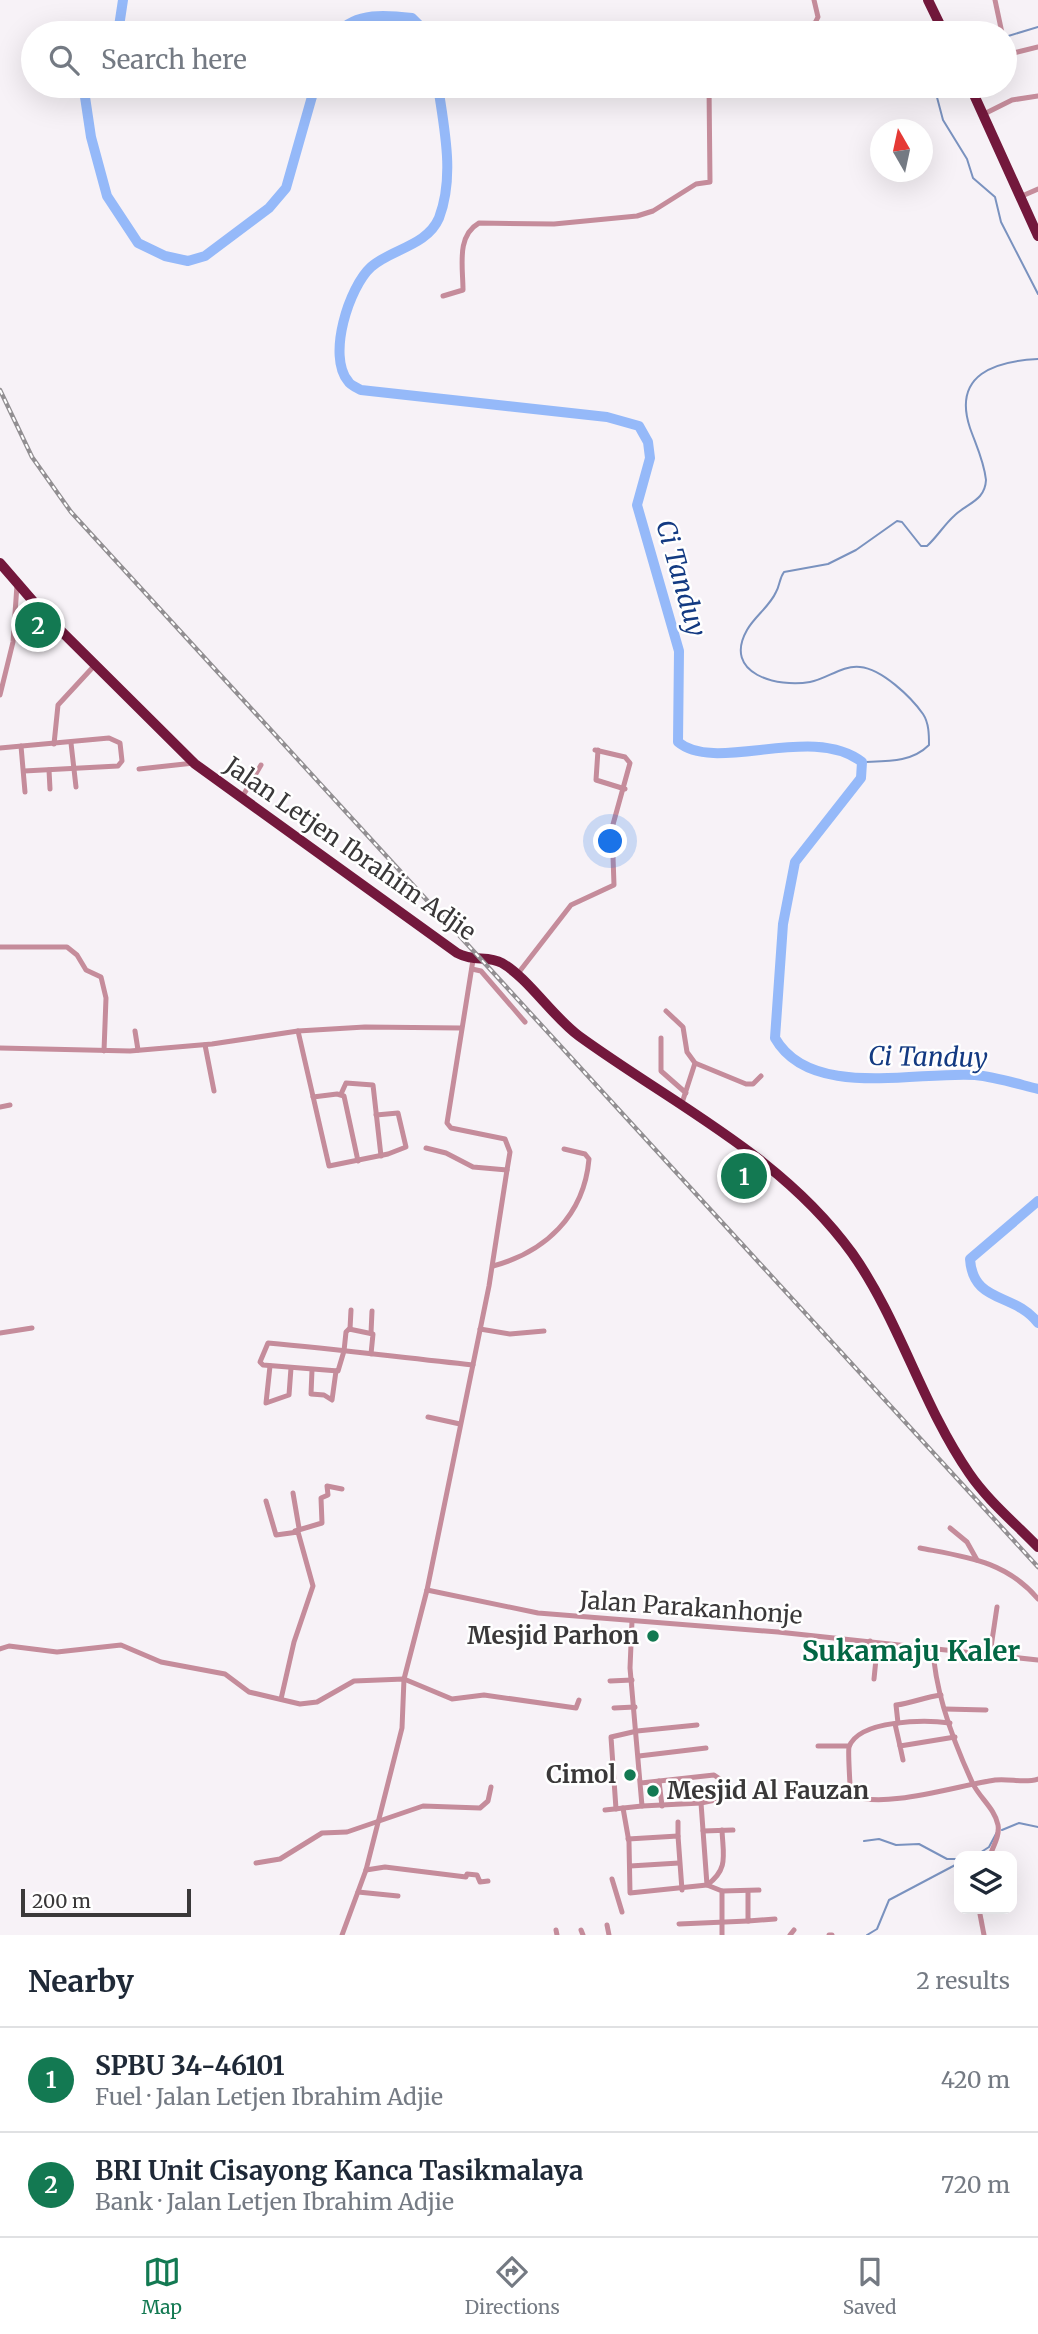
<!DOCTYPE html>
<html lang="en">
<head>
<meta charset="utf-8">
<style>
	:root { --surface:#fff; --page:#f6f6f7; --text:#1f2937; --muted:#747a83; --line:#e0e1e3; --accent:#137952 }
	body { margin:0; font-family:Merriweather,serif; background:var(--page); color:var(--text) }
	.controls { position:absolute; right:21px; bottom:21px; display:grid; overflow:hidden; border-radius:14px; box-shadow:0 7px 28px #0002 }
	.controls button { width:63px; height:63px; display:grid; place-items:center; padding:0; border:0; border-bottom:2px solid var(--line); background:var(--surface); color:var(--text); font:35px sans-serif }
	.compass { position:absolute; left:870px; top:119px; width:63px; height:63px; border-radius:50%; background:var(--surface); box-shadow:0 7px 28px #0002; rotate:351deg }
	.scale { position:absolute; left:21px; bottom:18px; width:170px; box-sizing:border-box; padding-left:7px; border:4px solid #3a3839; border-top:0; font-size:19px; line-height:24px; white-space:nowrap; color:#3a3839; -webkit-text-stroke:5px #fff; paint-order:stroke }
	.you { position:absolute; left:611px; top:842px; width:24px; height:24px; margin:-18px; border:5px solid #fff; border-radius:50%; background:#1a73e8; box-shadow:0 0 0 10px #1a73e833 }
	.badge { display:grid; place-items:center; width:46px; height:46px; border-radius:50%; background:var(--accent); color:#fff; font-size:23px; font-weight:700 }
	.pin { position:absolute; translate:-50% -50%; border:4px solid #fff; box-shadow:0 2px 7px #0006 }
	.list { margin:0; padding:0; list-style:none }
	h2 { display:flex; justify-content:space-between; align-items:center; height:91px; margin:0; padding:0 28px; font-size:30px }
	h2 small { font-size:23px; font-weight:400; color:var(--muted) }
	.list li { display:grid; grid-template-columns:46px 1fr auto; gap:21px; align-items:center; box-sizing:border-box; height:105px; padding:0 28px; border-top:2px solid var(--line) }
	.list b { display:block; font-size:26px; white-space:nowrap }
	.list p { margin:0; font-size:23px; white-space:nowrap; color:var(--muted) }
	.list em { font-size:23px; font-style:normal; color:var(--muted) }
	.icon { flex:none; width:38px; height:38px; fill:none; stroke:currentColor; stroke-width:2; stroke-linecap:round; stroke-linejoin:round }
	.map { position:relative; flex:none; width:1038px; height:1935px; overflow:hidden }
	.search { position:absolute; background:var(--surface); box-shadow:0 7px 28px #0002; left:21px; right:21px; top:21px; height:77px; display:flex; align-items:center; gap:18px; box-sizing:border-box; padding:0 24px; border-radius:38px; color:var(--muted); font-size:26px }
	.sheet { height:301px; background:var(--surface) }
	nav { display:flex; justify-content:space-around; align-items:center; box-sizing:border-box; height:98px; border-top:2px solid var(--line); background:var(--surface); font-size:19px; color:var(--muted) }
	nav a { display:grid; justify-items:center; gap:4px }
	nav .on { color:var(--accent) }
	.map>svg:first-child { display:block }
	.lines { fill:none; stroke-linecap:round; stroke-linejoin:round }
	.stream { stroke:#7a92bf; stroke-width:2 }
	.river { stroke:#95b9f9; stroke-width:10 }
	.street { stroke:#c58c9b; stroke-width:5 }
	.highway { stroke:#73183c; stroke-width:10 }
	.rail-casing { stroke:#928f92; stroke-width:4.5 }
	.rail { stroke:#fff; stroke-width:2; stroke-dasharray:5; stroke-linecap:butt }
	.poi-dot { fill:#137952; stroke:#fff; stroke-width:2.5 }
	.labels { text-anchor:middle; stroke-width:5; stroke-linejoin:round; paint-order:stroke }
	.street-label { font-size:24px; fill:#3a3839; stroke:#fff }
	.poi-label { font-size:24px; font-weight:bold; fill:#3a3839; stroke:#fff; text-anchor:end }
	.water-label { font-size:26px; font-style:italic; fill:#133a82; stroke:#fff }
	.quarter-label { font-size:28px; font-weight:bold; fill:#036744; stroke:#fff }
</style>
</head>
<body>
<div class="map">
<svg width="1038" height="1935" viewBox="0 0 1038 1935">
	<rect width="100%" height="100%" fill="#f7f2f7"/>
	<g class="lines">
		<!-- stream -->
		<g class="stream">
			<path d="M1005,37L1038,27"/>
			<path d="M934,86L943,120L967,159L973,178L995,197L1001,222L1038,294"/>
			<path d="M862,762C886,761 911,763 929,745C929,735 929,723 923,714C911,697 882,669 860,667C842,665 827,679 810,682C778,688 722,674 747,630C755,616 770,606 776,592C780,585 779,579 784,572L828,564L856,550L897,521L902,522L921,546H927C937,537 944,525 954,516C967,503 985,501 986,480C984,461 976,445 970,428C952,374 996,361 1038,359"/>
			<path d="M1002,1830L1019,1823L1038,1827"/>
			<path d="M864,1841L879,1839L896,1845L919,1844L947,1859H959"/>
			<path d="M975,1856L989,1847L997,1832"/>
			<path d="M867,1935L877,1929L889,1900L959,1863"/>
		</g>
		<!-- river -->
		<g class="river">
			<path d="M118,33L123,0"/>
			<path d="M338,33C356,12 387,15 412,18L427,33"/>
			<path d="M88,86L85,97L91,137L107,196L138,243L165,256L188,261L205,256L269,208L286,188L315,86"/>
			<path d="M438,86C444,128 455,176 439,218C427,246 391,249 371,267C349,287 327,356 348,381C350,385 357,388 361,390L607,417L639,426L648,442L650,458L637,505L679,651L678,742C716,774 812,723 862,762L861,778L795,862L783,924L775,1038C810,1100 917,1071 975,1075C996,1077 1018,1084 1038,1089"/>
			<path d="M1038,1201L970,1259C973,1304 1014,1292 1038,1323"/>
		</g>
		<!-- street -->
		<g class="street">
			<path d="M995,0L1002,33"/>
			<path d="M773,33L815,23L818,17L814,0"/>
			<path d="M1005,55L1038,47"/>
			<path d="M984,114L1012,100L1038,96"/>
			<path d="M1022,196L1038,189"/>
			<path d="M443,296L463,290C463,267 456,236 479,223L554,224L637,216L653,211L696,184L710,182L709,86"/>
			<path d="M0,695L13,642L17,585"/>
			<path d="M71,743L76,787"/>
			<path d="M54,744L58,705L94,666"/>
			<path d="M21,746L25,792"/>
			<path d="M0,748L109,738L120,743L122,761L118,766L24,771"/>
			<path d="M598,750L596,780L625,789"/>
			<path d="M139,769L194,763"/>
			<path d="M49,770L50,789"/>
			<path d="M241,799L261,765"/>
			<path d="M0,947H67L77,955L86,970L101,977L106,998L104,1051"/>
			<path d="M472,969L481,971L525,1022"/>
			<path d="M516,976L571,905L614,885L612,828L630,763L625,757L595,750"/>
			<path d="M666,1011L683,1027L687,1052L695,1063L682,1103"/>
			<path d="M135,1031L138,1050"/>
			<path d="M298,1031L329,1166L388,1154L406,1147L398,1113L376,1115"/>
			<path d="M661,1038V1071L686,1093"/>
			<path d="M205,1045L214,1091"/>
			<path d="M0,1048L130,1051L212,1044L298,1031L365,1027L461,1028"/>
			<path d="M695,1063L746,1084H753L761,1076"/>
			<path d="M341,1094L346,1083L373,1085L381,1156"/>
			<path d="M313,1097L337,1094L344,1096L358,1161"/>
			<path d="M0,1107L10,1105"/>
			<path d="M426,1148L446,1153L473,1167L507,1170"/>
			<path d="M493,1266C545,1252 584,1216 589,1159L585,1154L564,1149"/>
			<path d="M350,1329L351,1310"/>
			<path d="M480,1329L510,1334L544,1331"/>
			<path d="M0,1333L32,1328"/>
			<path d="M371,1333L372,1311"/>
			<path d="M371,1354L373,1334L349,1329L346,1332L344,1351L338,1371L263,1365L260,1362L268,1343C336,1349 405,1358 473,1365"/>
			<path d="M270,1366L266,1403L289,1395L291,1368"/>
			<path d="M312,1370L311,1394L324,1395L332,1400L336,1371"/>
			<path d="M428,1417L460,1424"/>
			<path d="M293,1493L299,1528"/>
			<path d="M266,1501L276,1535L298,1532L313,1586L294,1642L281,1699"/>
			<path d="M950,1528L967,1542L977,1560"/>
			<path d="M295,1531L322,1523L321,1498L328,1495L327,1486L342,1489"/>
			<path d="M920,1548C967,1557 1006,1561 1038,1599"/>
			<path d="M427,1590L538,1613L778,1632L1038,1660"/>
			<path d="M632,1621L630,1668L642,1806L701,1803L725,1798L723,1781L714,1775L641,1783"/>
			<path d="M870,1641L869,1648L876,1659L874,1679"/>
			<path d="M933,1648C935,1693 954,1743 973,1784C980,1798 995,1809 998,1825C1000,1836 993,1846 990,1856"/>
			<path d="M0,1649L9,1646L57,1652L121,1645L161,1662L225,1674L249,1692L300,1704L317,1702L354,1681L404,1679L452,1699L484,1695L576,1708L579,1700"/>
			<path d="M990,1654L997,1607"/>
			<path d="M610,1681L632,1680"/>
			<path d="M614,1708L635,1707"/>
			<path d="M945,1709L986,1710"/>
			<path d="M898,1723L896,1705C913,1703 924,1697 941,1695"/>
			<path d="M950,1723C927,1720 859,1719 849,1747C848,1751 850,1789 851,1795C883,1810 959,1785 995,1780C1010,1778 1024,1784 1038,1779"/>
			<path d="M895,1724L900,1746"/>
			<path d="M818,1746H849"/>
			<path d="M639,1756L706,1748"/>
			<path d="M903,1760L900,1746L955,1737"/>
			<path d="M659,1781L662,1806"/>
			<path d="M701,1803L707,1885L722,1891V1935"/>
			<path d="M623,1808L629,1842L630,1893L707,1885C729,1869 723,1855 722,1830"/>
			<path d="M616,1809L611,1737L637,1731L697,1725"/>
			<path d="M605,1810L642,1806"/>
			<path d="M703,1831L733,1830"/>
			<path d="M678,1836V1822"/>
			<path d="M628,1839L678,1836L682,1890"/>
			<path d="M256,1863L280,1859L322,1833L347,1832L423,1806L480,1808L488,1801L491,1787"/>
			<path d="M630,1866L679,1863"/>
			<path d="M366,1870L385,1867L466,1877L467,1874L477,1875L480,1882L488,1881"/>
			<path d="M612,1879L622,1912"/>
			<path d="M722,1891L759,1890"/>
			<path d="M748,1891V1921L775,1919"/>
			<path d="M358,1892L398,1896"/>
			<path d="M979,1909L984,1935"/>
			<path d="M679,1924L748,1921"/>
			<path d="M607,1925L609,1935"/>
			<path d="M556,1930L557,1935"/>
			<path d="M581,1930L583,1935"/>
			<path d="M342,1935L366,1870L402,1728L404,1679L427,1590L489,1286L507,1170L510,1152L505,1139L451,1128L447,1123L473,960"/>
			<path d="M790,1935L794,1930"/>
			<path d="M829,1935H832"/>
		</g>
		<!-- highway -->
		<g class="highway">
			<path d="M928,0L944,33"/>
			<path d="M970,86L1038,236"/>
			<path d="M0,563L45,615L195,764L457,953C473,962 488,955 502,963C528,978 553,1017 579,1036C674,1105 782,1156 852,1253C900,1321 922,1405 969,1473C988,1501 1015,1523 1038,1547"/>
		</g>
		<defs>
			<path id="rail" d="M0,390L32,457L71,512L1038,1567"/>
		</defs>
		<!-- rail casing -->
		<use href="#rail" class="rail-casing"/>
		<!-- rail -->
		<use href="#rail" class="rail"/>
	</g>
	<!-- markers -->
	<g class="poi-dot">
		<circle cx="653" cy="1636" r="7"/>
		<circle cx="630" cy="1775" r="7"/>
		<circle cx="653" cy="1791" r="7"/>
	</g>
	<g class="labels">
		<!-- street labels -->
		<g class="street-label">
			<text transform="translate(350 849) rotate(35)" y="8">Jalan Letjen Ibrahim Adjie</text>
			<text transform="translate(691 1608) rotate(4)" y="8">Jalan Parakanhonje</text>
		</g>
		<!-- poi labels -->
		<g class="poi-label">
			<text x="639" y="1644">Mesjid Parhon</text>
			<text x="616" y="1783">Cimol</text>
			<text x="667" y="1799" text-anchor="start">Mesjid Al Fauzan</text>
		</g>
		<!-- water labels -->
		<g class="water-label">
			<text transform="translate(681 578) rotate(74)" y="9">Ci Tanduy</text>
			<text transform="translate(928 1057) rotate(1)" y="9">Ci Tanduy</text>
		</g>
		<!-- quarter labels -->
		<g class="quarter-label">
			<text x="911" y="1661">Sukamaju Kaler</text>
		</g>
	</g>
</svg>
<div class="controls">
<button><svg class="icon" aria-label="layers" viewBox="0 0 24 24"><path d="M12 4l9 5-9 5-9-5zM3 14l9 5 9-5"/></svg></button>
</div>
<svg class="compass" viewBox="-18 -18 36 36"><path d="M0-13l5 13h-10z" fill="#e53935"/><path d="M0 13l5-13h-10z" fill="#747a83"/></svg>
<div class="scale">200 m</div>
<div class="you"></div>
<div class="pin badge" style="left:744px;top:1176px">1</div>
<div class="pin badge" style="left:38px;top:625px">2</div>
<div class="search"><svg class="icon" aria-label="search" viewBox="0 0 24 24"><circle cx="10" cy="10" r="6"/><path d="M15 15l6 6"/></svg>Search here</div>
</div>
<section class="sheet">
<h2>Nearby<small>2 results</small></h2>
<ul class="list">
<li><span class="badge">1</span><div><b>SPBU 34-46101</b><p>Fuel · Jalan Letjen Ibrahim Adjie</p></div><em>420 m</em></li>
<li><span class="badge">2</span><div><b>BRI Unit Cisayong Kanca Tasikmalaya</b><p>Bank · Jalan Letjen Ibrahim Adjie</p></div><em>720 m</em></li>
</ul>
</section>
<nav>
<a class="on"><svg class="icon" aria-label="map" viewBox="0 0 24 24"><path d="M3 6l6-2 6 2 6-2v14l-6 2-6-2-6 2zM9 4v14M15 6v14"/></svg>Map</a>
<a><svg class="icon" aria-label="directions" viewBox="0 0 24 24"><path d="M12 3l9 9-9 9-9-9zM9 14v-3h6M13 9l2 2-2 2"/></svg>Directions</a>
<a><svg class="icon" aria-label="saved" viewBox="0 0 24 24"><path d="M7 4h10v16l-5-4-5 4z"/></svg>Saved</a>
</nav>
</body>
</html>
